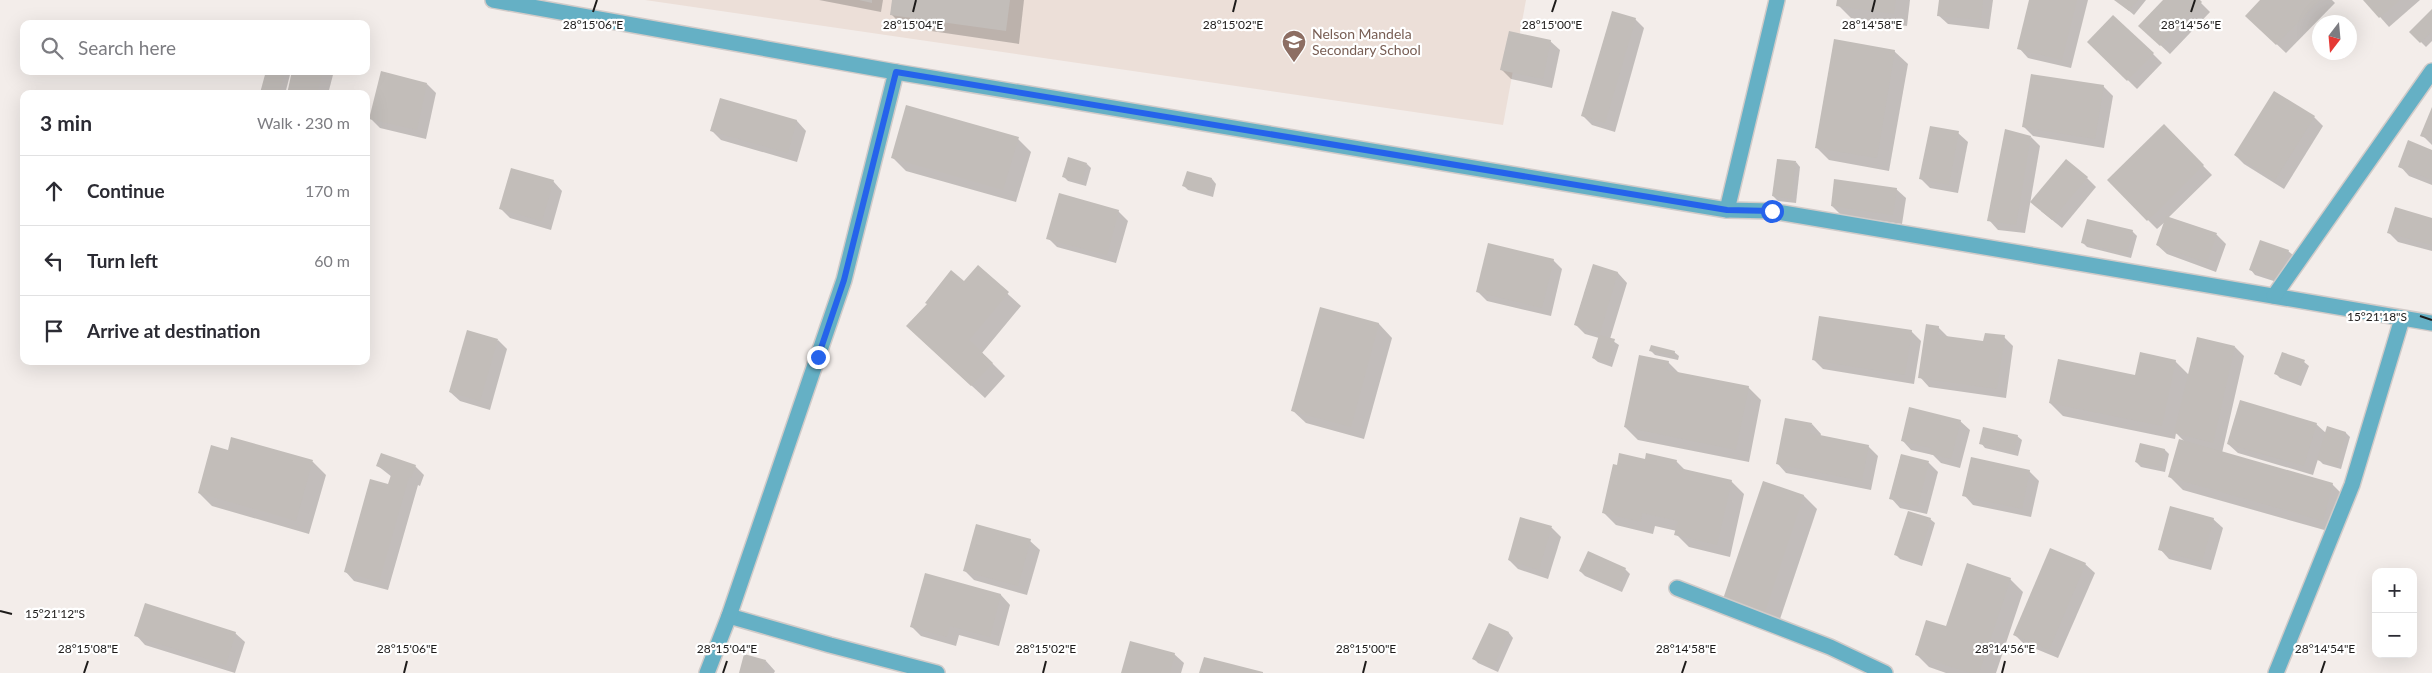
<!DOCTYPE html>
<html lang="en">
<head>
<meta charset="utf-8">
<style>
	:root { --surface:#fff; --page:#f2f2f3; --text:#2b2b33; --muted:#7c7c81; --line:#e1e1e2 }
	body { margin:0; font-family:Lato,sans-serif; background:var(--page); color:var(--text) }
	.controls { position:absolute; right:15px; bottom:15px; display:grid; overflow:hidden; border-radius:10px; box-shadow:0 5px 20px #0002 }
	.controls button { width:45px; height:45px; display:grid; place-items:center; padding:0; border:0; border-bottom:1px solid var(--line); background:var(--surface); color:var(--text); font:25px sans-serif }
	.compass { position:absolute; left:2312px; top:15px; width:45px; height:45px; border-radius:50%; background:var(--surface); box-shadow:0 5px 20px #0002; rotate:196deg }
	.stop { position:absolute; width:15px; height:15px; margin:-11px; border:4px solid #2563eb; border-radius:50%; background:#fff }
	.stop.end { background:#2563eb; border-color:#fff; box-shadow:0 1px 5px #0008 }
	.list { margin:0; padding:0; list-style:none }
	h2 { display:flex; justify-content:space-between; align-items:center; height:65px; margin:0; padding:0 20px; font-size:21px }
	h2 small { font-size:16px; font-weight:400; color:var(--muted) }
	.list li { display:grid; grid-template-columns:32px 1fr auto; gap:15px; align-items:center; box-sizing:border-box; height:70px; padding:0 20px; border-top:1px solid var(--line) }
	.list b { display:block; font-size:19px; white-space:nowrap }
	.list em { font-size:16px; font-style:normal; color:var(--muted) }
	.icon { flex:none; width:28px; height:28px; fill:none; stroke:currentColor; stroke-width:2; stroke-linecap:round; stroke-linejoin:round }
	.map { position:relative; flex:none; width:2432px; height:673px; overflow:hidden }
	.search { position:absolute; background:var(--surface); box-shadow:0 5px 20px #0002; left:20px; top:20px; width:350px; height:55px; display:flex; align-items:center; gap:12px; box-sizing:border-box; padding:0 18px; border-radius:10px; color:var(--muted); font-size:19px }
	.panel { position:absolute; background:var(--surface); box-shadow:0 5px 20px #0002; left:20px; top:90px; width:350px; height:275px; border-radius:10px }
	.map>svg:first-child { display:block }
	.built { fill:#ecdfd8 }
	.shadow { fill:#0003 }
	.building { fill:#c2bdb9 }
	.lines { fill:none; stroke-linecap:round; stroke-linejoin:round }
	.minor-casing { stroke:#d1cbc9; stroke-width:18 }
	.minor { stroke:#65b0c5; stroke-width:15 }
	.route { stroke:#2563eb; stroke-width:6 }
	.ticks { fill:none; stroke:#1d1b1a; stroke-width:2 }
	.labels { text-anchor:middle; stroke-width:4.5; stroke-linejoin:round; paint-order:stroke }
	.education-label { font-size:14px; fill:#785e54; stroke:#fff; text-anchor:start }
	.ticks-label { font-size:12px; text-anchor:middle; fill:#1d1b1a; stroke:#fff; stroke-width:4.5; stroke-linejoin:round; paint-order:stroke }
</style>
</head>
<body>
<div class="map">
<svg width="2432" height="673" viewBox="0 0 2432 673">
	<rect width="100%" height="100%" fill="#f3edea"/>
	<!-- built -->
	<path class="built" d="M645,0H1526L1503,125Z"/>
	<!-- shadow -->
	<g class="shadow">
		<path d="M819,0H883L881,12Z"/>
		<path d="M893,0H1024L1019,44L904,27L891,14Z"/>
		<path d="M1838,0H1910L1907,26L1851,18L1838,5Z"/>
		<path d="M1940,0H1993L1989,29L1948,24L1938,15Z"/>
		<path d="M2031,0H2088L2071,68L2028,58L2019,48Z"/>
		<path d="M2116,0H2146L2134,15Z"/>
		<path d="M2165,0H2198L2210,12L2170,54L2140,26Z"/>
		<path d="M2262,0H2332L2335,3L2286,53L2247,16Z"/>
		<path d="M2365,0H2420L2389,27Z"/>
		<path d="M2432,11V41L2426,47L2411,32Z"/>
		<path d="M1635,19L1644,28L1615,132L1592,125L1583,116Z"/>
		<path d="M1550,41L1560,50L1552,88L1511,79L1502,70Z"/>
		<path d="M2089,42L2153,54L2162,63L2137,89Z"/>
		<path d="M1894,51L1908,64L1889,171L1829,160L1816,147Z"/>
		<path d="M267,71H291L285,94L261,93Z"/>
		<path d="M294,71H334L328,94H288Z"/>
		<path d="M427,84L436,93L426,139L380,128L371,119Z"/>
		<path d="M2103,86L2113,96L2104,148L2033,136L2024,127Z"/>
		<path d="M721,100L797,121L806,131L797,162L721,140L712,131Z"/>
		<path d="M2432,110V145L2422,135Z"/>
		<path d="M2314,117L2323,126L2284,189L2244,164L2235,155Z"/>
		<path d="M2164,126L2212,175L2168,218L2217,235L2226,244L2216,272L2167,254L2157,245L2166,221L2157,229L2108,180Z"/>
		<path d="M1958,133L1968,142L1958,193L1930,188L1920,178Z"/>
		<path d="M2031,137L2040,146L2025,233L1998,230L1989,220Z"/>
		<path d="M1018,139L1031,152L1016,202L906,171L893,158Z"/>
		<path d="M2432,151V185L2409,176L2400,166Z"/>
		<path d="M1796,162L1800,167L1796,203L1778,201L1773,196Z"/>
		<path d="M1087,164L1091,168L1086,186L1068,181L1064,177Z"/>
		<path d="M2087,178L2096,187L2062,228L2041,211Z"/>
		<path d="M1212,179L1216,184L1213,197L1188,190L1184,186Z"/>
		<path d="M553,181L562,191L551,230L510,218L501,209Z"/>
		<path d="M1896,189L1906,198L1902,224L1841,215L1832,206Z"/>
		<path d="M1118,211L1128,221L1116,263L1057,247L1048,238Z"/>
		<path d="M2432,219V251L2398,242L2389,233Z"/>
		<path d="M2132,231L2137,236L2131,258L2087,247L2082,242Z"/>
		<path d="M2288,251L2293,255L2283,284L2255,275L2251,270Z"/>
		<path d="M1553,260L1562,269L1551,316L1487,301L1477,291Z"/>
		<path d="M1593,266L1618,273L1627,283L1610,339L1619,345L1612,367L1598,362L1593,358L1599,338L1585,334L1575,324Z"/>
		<path d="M978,267L1021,306L982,353L1005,376L985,398L921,339Z"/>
		<path d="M1321,308L1379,324L1392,338L1364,439L1306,423L1292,410Z"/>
		<path d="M1938,327L1948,337L1984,343L2004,337L2013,346L2006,398L1929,387L1920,377Z"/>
		<path d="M1911,331L1921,341L1914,384L1823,369L1814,360Z"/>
		<path d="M498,340L507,349L490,410L460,401L450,392Z"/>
		<path d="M2235,347L2244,356L2222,453L2332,484L2345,497L2335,533L2183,490L2170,477L2185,442L2176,433L2175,439L2063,416L2050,403L2136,376L2175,361L2189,375Z"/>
		<path d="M1651,351L1674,352L1679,356L1678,360L1655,355Z"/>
		<path d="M1668,362L1680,374L1748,387L1761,400L1749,462L1638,440L1625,427Z"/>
		<path d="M2304,362L2309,366L2301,386L2280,378L2276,374Z"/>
		<path d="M1960,421L1970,430L1960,468L1941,463L1933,455L1911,450L1902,440Z"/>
		<path d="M1812,424L1821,434L1820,437L1868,446L1878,456L1871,490L1786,473L1777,463Z"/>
		<path d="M2316,424L2326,433H2346L2350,437L2341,469L2323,464L2318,459L2313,475L2238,453L2228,444Z"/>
		<path d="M2017,436L2022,440L2018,456L1985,448L1981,443Z"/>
		<path d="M232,439L313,462L326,475L309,534L212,506L199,493L229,452Z"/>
		<path d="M2140,444L2165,450L2169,454L2165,472L2141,467L2136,462Z"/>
		<path d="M1901,455L1929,463L1938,472L1927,514L1900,508L1891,498Z"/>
		<path d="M1646,461H1676L1686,471L1731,481L1744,494L1730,557L1689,547L1676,534L1677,531L1655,526L1653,534L1616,525L1603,512L1618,466Z"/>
		<path d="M378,466H415L424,475L420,486L418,485L388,590L354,581L345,571L389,486L392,477Z"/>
		<path d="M2029,471L2039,481L2031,517L1973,505L1964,495Z"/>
		<path d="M1763,483L1804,496L1817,509L1778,625L1738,611Z"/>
		<path d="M1521,519L1552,528L1561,537L1548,579L1518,569L1509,560Z"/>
		<path d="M1930,519L1935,523L1922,566L1900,559L1896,555Z"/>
		<path d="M2213,519L2223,528L2211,570L2169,559L2160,549Z"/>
		<path d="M1030,541L1040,550L1027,595L974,580L965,571Z"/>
		<path d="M2085,564L2095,573L2058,658L2024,644L2015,635Z"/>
		<path d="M1625,569L1630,574L1622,592L1585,576L1580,571Z"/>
		<path d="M926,575L1001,595L1010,605L999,646L959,635L956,646L921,636L912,627Z"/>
		<path d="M2010,579L2023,592L1996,673H1946L1929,667L1916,654Z"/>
		<path d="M1490,624L1509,633L1513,638L1498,672L1478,663L1474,659Z"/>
		<path d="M235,633L245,642L235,673L145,645L136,635Z"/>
		<path d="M1174,654L1184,663L1181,673H1123Z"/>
		<path d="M766,661L775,671L774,673H740Z"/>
	</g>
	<!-- building -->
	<g class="building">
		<path d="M859,0H872V3Z"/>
		<path d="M892,0H1010L1006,31L890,15Z"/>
		<path d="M1837,0H1896L1894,14L1836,6Z"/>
		<path d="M1939,0H1983L1981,20L1937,16Z"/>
		<path d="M2029,0H2077L2062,60L2017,49Z"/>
		<path d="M2114,0H2138L2129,11Z"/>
		<path d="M2163,0H2200L2202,2L2160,46L2138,26Z"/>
		<path d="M2260,0H2320L2276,45L2245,16Z"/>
		<path d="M2363,0H2400L2379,18Z"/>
		<path d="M2432,9V32L2420,43L2409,32Z"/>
		<path d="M1612,11L1636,18L1605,123L1581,116Z"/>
		<path d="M2113,15L2154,53L2127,81L2087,42Z"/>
		<path d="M1509,31L1551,40L1543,79L1500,70Z"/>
		<path d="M1834,39L1895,50L1877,158L1815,148Z"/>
		<path d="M266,71H285L279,94L260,93Z"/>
		<path d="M292,71H323L317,94H287Z"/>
		<path d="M381,71L427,83L417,130L369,119Z"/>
		<path d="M2031,74L2104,85L2095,139L2022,127Z"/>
		<path d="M2274,91L2315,116L2275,180L2234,155Z"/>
		<path d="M720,98L797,120L788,153L710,131Z"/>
		<path d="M906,105L1019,137L1003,190L891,158Z"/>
		<path d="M2432,107V140L2420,136Z"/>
		<path d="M2164,124L2204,165L2147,221L2107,180Z"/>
		<path d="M1930,126L1959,131L1949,185L1919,179Z"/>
		<path d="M2005,129L2031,136L2016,225L1987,221Z"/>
		<path d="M2408,140L2432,150V180L2398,167Z"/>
		<path d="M1068,157L1087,163L1082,182L1062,177Z"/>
		<path d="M1777,159L1796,161L1791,199L1772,196Z"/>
		<path d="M2066,159L2088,177L2052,220L2030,202Z"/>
		<path d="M511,168L554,180L542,221L499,209Z"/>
		<path d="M1187,171L1212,178L1208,194L1182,186Z"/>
		<path d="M1834,179L1897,188L1893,215L1831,206Z"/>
		<path d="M1059,193L1119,210L1107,255L1046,239Z"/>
		<path d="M2395,207L2432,218V245L2387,233Z"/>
		<path d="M2166,216L2217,233L2207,263L2156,245Z"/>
		<path d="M2087,219L2133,230L2127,254L2081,243Z"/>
		<path d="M2260,240L2289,250L2278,280L2249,270Z"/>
		<path d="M1488,243L1554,259L1542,308L1476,292Z"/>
		<path d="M1593,264L1618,272L1600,333L1574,325Z"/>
		<path d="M978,265L1009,292L969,340L993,363L971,386L906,326L927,304L925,303L951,270L964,281Z"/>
		<path d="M1320,307L1379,323L1351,427L1291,411Z"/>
		<path d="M1819,316L1912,330L1905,375L1812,360Z"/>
		<path d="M1926,324L1939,326L1938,335L1983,341L1985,333L2005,335L1997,389L1918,378Z"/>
		<path d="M467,330L498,339L480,401L449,392Z"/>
		<path d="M1599,335L1615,339L1608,363L1592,358Z"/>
		<path d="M2197,337L2235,346L2213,443L2174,433Z"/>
		<path d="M1651,345L1675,351L1674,356L1649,351Z"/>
		<path d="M2140,352L2176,360L2162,426L2049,403L2058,359L2135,375Z"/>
		<path d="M2282,352L2305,360L2297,382L2274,374Z"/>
		<path d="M1639,355L1669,361L1667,370L1749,386L1736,450L1624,427Z"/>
		<path d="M2240,400L2317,423L2304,466L2227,444Z"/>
		<path d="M1909,407L1961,420L1951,459L1930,454L1931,448L1901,441Z"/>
		<path d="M1785,418L1812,423L1810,433L1869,445L1862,481L1776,464Z"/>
		<path d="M2327,426L2346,432L2337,466L2317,460Z"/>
		<path d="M1983,427L2018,435L2014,452L1979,444Z"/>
		<path d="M231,437L313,460L296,521L198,493L211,445L228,450Z"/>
		<path d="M2179,439L2333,483L2323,521L2168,477Z"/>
		<path d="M2140,443L2165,449L2161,468L2135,462Z"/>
		<path d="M381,453L416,465L411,478L409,477L379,582L344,572L370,479L388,484L392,472L376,466Z"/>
		<path d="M1619,453L1645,459L1646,453L1677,460L1675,467L1732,480L1717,545L1674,535L1678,521L1642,513L1641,522L1602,513L1613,464L1617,465Z"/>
		<path d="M1901,454L1929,461L1918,506L1889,499Z"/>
		<path d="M1971,457L2030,470L2022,509L1962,496Z"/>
		<path d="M1763,481L1804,495L1765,612L1723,599Z"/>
		<path d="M2170,506L2214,518L2202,562L2158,550Z"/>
		<path d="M1908,511L1931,518L1918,562L1894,555Z"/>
		<path d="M1520,517L1552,526L1539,570L1508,560Z"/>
		<path d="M976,524L1031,539L1018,586L963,571Z"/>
		<path d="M2050,548L2086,563L2049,650L2013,635Z"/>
		<path d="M1588,551L1626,568L1617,588L1579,571Z"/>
		<path d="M1967,563L2011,578L1979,673H1970L1915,655L1926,620L1946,626Z"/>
		<path d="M925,573L1001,594L990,637L950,626L947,637L910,627Z"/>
		<path d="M145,603L236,632L226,665L134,636Z"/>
		<path d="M1489,623L1509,632L1493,668L1472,659Z"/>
		<path d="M1130,641L1175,653L1170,673H1121Z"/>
		<path d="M744,654L766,660L763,670L771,673H739Z"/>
		<path d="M1204,657L1263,672V673H1199Z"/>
	</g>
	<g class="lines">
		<defs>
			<g id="minor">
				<path d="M493,0L896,72L1727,210L1772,211L2432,323"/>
				<path d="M1727,210L1777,0"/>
				<path d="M2274,296L2432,71"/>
				<path d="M1677,588L1830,647L1885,673"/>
				<path d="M729,616L830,645L937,673"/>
				<path d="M707,673L729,616L844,280L896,72"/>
				<path d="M2276,673L2352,485L2402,319"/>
			</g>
		</defs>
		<!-- minor casing -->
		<use href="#minor" class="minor-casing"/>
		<!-- minor -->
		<use href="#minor" class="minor"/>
	</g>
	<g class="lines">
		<!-- route -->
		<path class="route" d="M818,357L844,280L896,72L1727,210L1772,211"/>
	</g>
	<!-- ticks -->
	<path class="ticks" d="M593,12L597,0M913,12L916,0M1233,12L1236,0M1552,12L1556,0M1872,12L1875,0M2191,12L2195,0M2420,316L2432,320M0,611L12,614M84,673L88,661M404,673L407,661M723,673L727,661M1043,673L1046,661M1363,673L1366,661M1682,673L1686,661M2002,673L2005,661M2321,673L2325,661"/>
	<!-- icons -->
	<defs>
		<symbol id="school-pin" viewBox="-11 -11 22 30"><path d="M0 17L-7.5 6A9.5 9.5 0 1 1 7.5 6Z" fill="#8d6e63" stroke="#fff"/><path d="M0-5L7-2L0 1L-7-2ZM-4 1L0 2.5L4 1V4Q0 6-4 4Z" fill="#fff"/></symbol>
	</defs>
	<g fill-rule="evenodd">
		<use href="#school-pin" x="1280" y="28" width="28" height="38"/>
	</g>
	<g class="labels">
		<!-- education labels -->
		<g class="education-label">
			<text x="1312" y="39">Nelson Mandela<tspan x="1312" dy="16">Secondary School</tspan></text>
		</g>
	</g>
	<g class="ticks-label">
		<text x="593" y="29">28°15'06"E</text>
		<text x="913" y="29">28°15'04"E</text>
		<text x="1233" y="29">28°15'02"E</text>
		<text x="1552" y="29">28°15'00"E</text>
		<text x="1872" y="29">28°14'58"E</text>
		<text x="2191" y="29">28°14'56"E</text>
		<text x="2377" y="321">15°21'18"S</text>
		<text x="55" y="618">15°21'12"S</text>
		<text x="88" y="653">28°15'08"E</text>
		<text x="407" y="653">28°15'06"E</text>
		<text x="727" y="653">28°15'04"E</text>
		<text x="1046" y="653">28°15'02"E</text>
		<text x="1366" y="653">28°15'00"E</text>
		<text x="1686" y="653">28°14'58"E</text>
		<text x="2005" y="653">28°14'56"E</text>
		<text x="2325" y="653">28°14'54"E</text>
	</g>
</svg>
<div class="controls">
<button>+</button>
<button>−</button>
</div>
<svg class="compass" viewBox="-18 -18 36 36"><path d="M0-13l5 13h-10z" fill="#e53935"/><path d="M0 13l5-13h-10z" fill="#7c7c81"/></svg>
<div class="stop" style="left:1772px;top:211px"></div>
<div class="stop end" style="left:818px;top:357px"></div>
<div class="search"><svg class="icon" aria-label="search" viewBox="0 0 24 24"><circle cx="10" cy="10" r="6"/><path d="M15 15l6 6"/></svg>Search here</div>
<section class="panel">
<h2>3 min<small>Walk · 230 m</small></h2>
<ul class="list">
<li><svg class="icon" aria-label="ahead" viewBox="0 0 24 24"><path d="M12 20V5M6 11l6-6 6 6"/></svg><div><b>Continue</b></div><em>170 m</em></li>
<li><svg class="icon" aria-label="left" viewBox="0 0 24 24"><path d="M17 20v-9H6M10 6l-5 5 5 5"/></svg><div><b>Turn left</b></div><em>60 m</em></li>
<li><svg class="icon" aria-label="arrive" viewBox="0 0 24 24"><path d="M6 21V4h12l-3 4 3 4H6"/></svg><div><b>Arrive at destination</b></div></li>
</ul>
</section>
</div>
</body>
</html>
